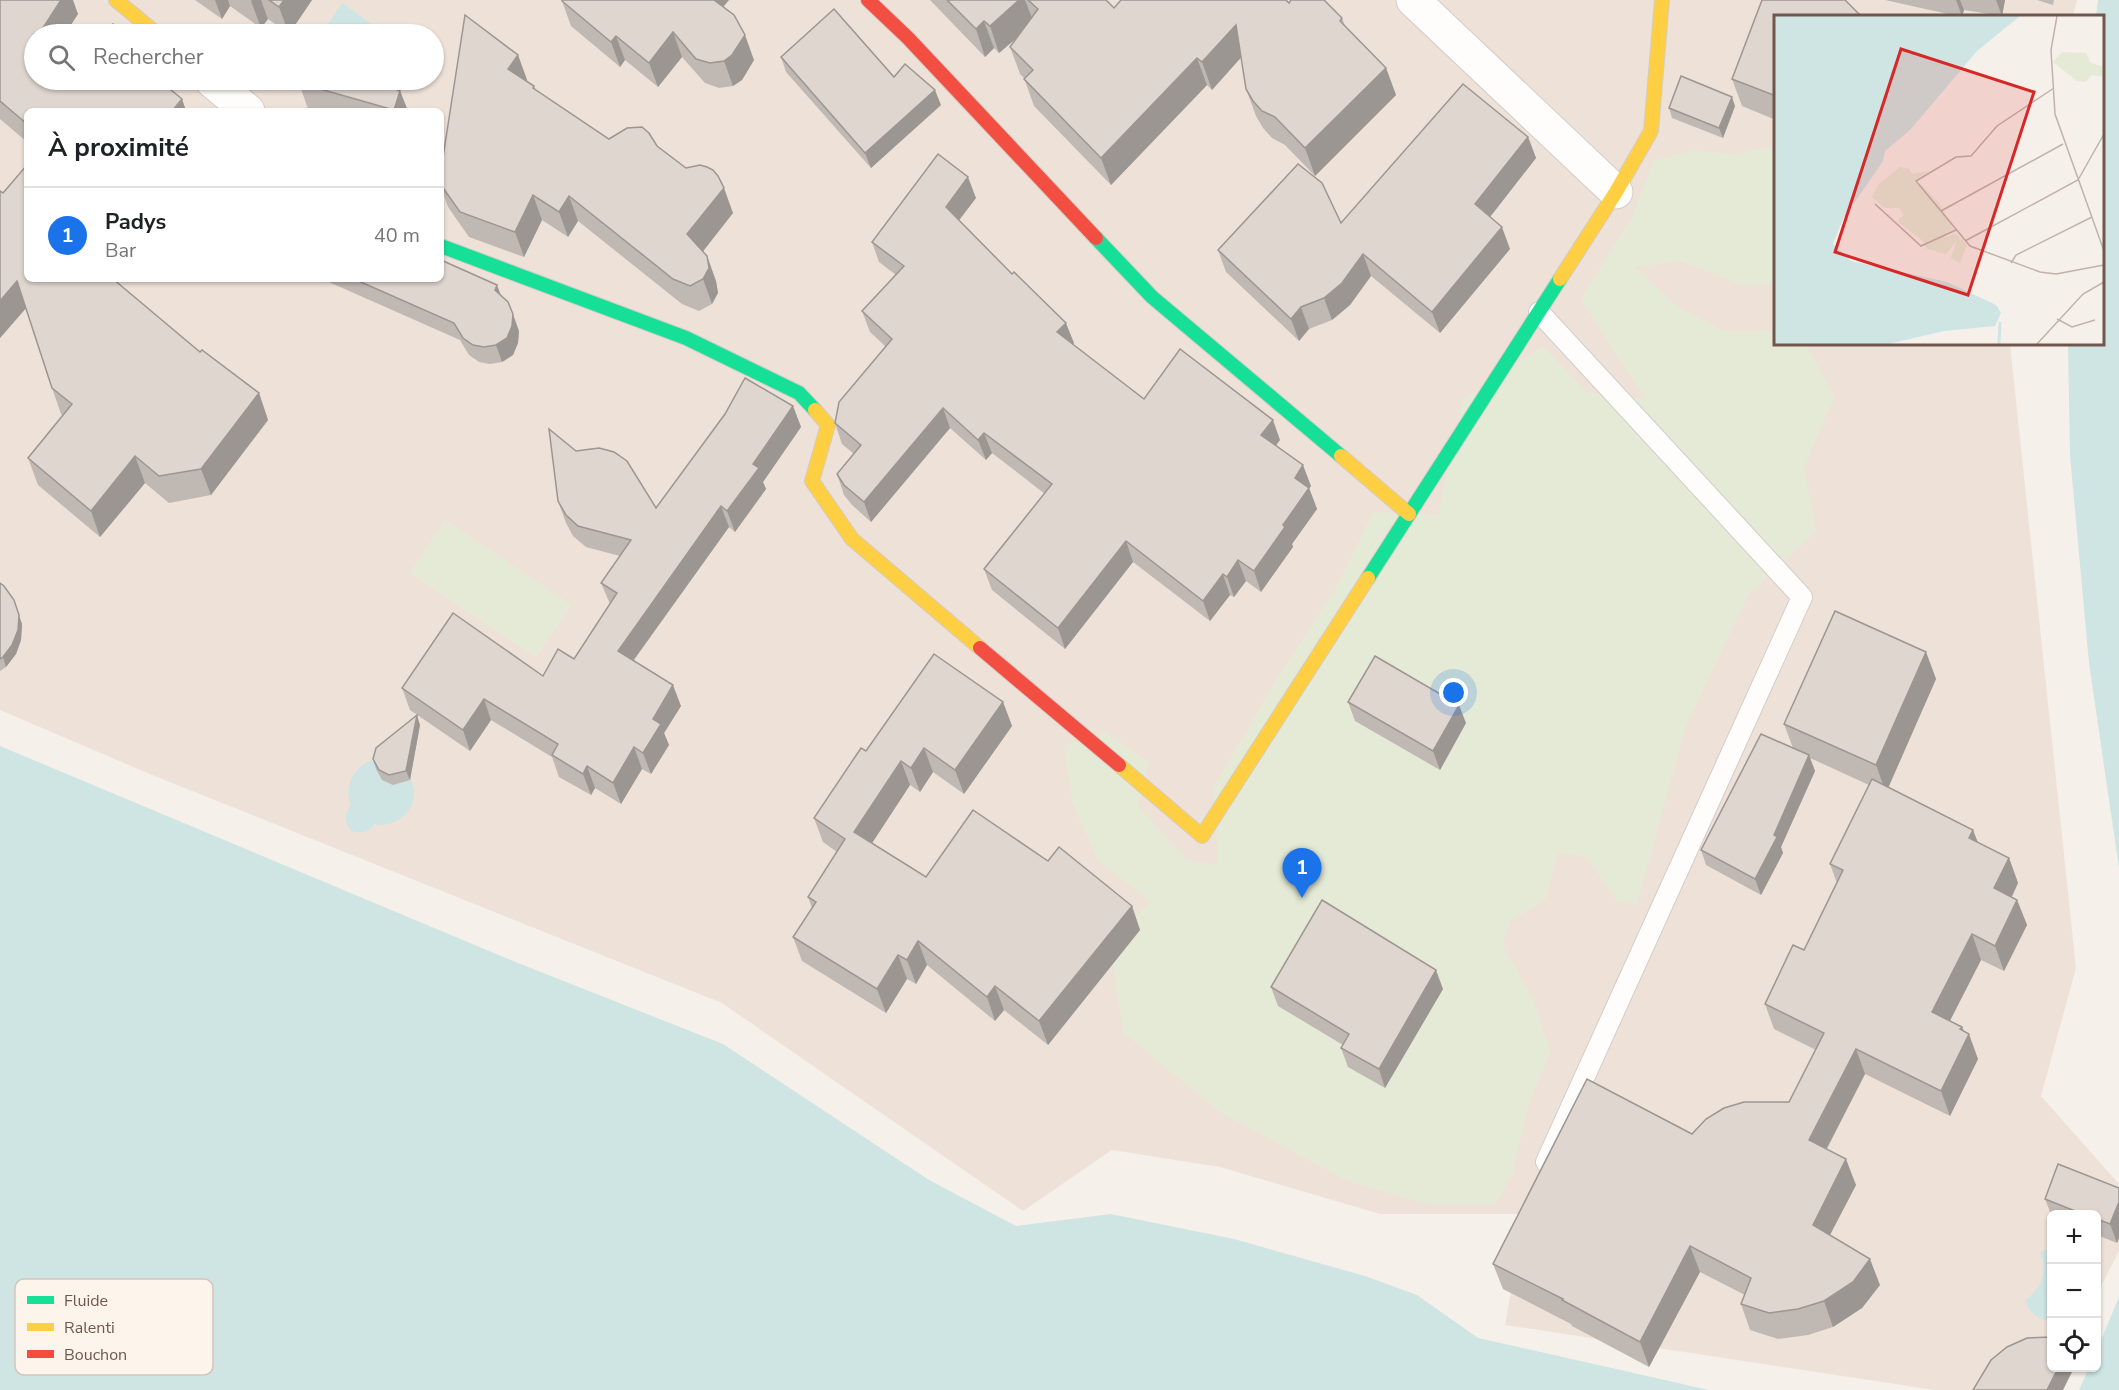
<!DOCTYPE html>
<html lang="fr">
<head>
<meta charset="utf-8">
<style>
	:root { --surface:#fff; --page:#f6f6f6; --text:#202124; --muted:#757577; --line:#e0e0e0; --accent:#1a73e8 }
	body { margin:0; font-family:"Nunito Sans",sans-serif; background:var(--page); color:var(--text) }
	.controls { position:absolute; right:18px; bottom:18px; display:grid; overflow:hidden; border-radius:9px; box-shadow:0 2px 4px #0004 }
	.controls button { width:54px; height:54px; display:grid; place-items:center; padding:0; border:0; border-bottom:2px solid var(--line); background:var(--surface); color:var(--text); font:30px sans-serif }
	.you { position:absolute; left:1454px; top:693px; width:21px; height:21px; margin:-15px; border:4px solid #fff; border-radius:50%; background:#1a73e8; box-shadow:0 0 0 9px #1a73e833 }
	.badge { display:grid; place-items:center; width:39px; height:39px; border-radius:50%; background:var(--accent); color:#fff; font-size:20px; font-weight:700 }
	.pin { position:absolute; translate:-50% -50px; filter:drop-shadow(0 2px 3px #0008) }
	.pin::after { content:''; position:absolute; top:32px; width:21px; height:18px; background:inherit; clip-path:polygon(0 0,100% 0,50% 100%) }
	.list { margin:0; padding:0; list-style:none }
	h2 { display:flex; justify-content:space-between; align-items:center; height:78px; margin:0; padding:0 24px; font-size:26px }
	h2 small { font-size:20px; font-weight:400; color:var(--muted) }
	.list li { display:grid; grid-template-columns:39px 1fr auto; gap:18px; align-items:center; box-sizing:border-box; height:96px; padding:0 24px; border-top:2px solid var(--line) }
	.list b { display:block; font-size:22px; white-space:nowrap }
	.list p { margin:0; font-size:20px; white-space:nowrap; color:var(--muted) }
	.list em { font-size:20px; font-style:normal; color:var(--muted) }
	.icon { flex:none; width:33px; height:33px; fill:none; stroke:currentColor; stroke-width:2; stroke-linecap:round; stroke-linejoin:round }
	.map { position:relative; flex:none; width:2119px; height:1390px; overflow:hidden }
	.search { position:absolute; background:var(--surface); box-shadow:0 2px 4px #0004; left:24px; top:24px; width:420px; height:66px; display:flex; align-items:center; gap:15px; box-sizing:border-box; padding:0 21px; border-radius:33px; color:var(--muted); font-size:22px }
	.panel { position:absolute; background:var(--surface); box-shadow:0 2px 4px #0004; left:24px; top:108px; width:420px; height:174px; border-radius:9px }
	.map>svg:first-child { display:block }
	.residential { fill:#eee2d8; fill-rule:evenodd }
	.green { fill:#e5ead6 }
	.water { fill:#cee5e4 }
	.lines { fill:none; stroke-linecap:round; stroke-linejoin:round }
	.lane-casing { stroke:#d4ccc8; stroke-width:22 }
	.street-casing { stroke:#d4ccc8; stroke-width:35 }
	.fast-casing { stroke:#d4ccc7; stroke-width:16 }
	.slow-casing { stroke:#d4ccc7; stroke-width:16 }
	.jam-casing { stroke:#d4ccc7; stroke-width:16 }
	.lane { stroke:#fefdfc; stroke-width:20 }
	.street { stroke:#fefdfc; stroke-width:33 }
	.fast { stroke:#16e098; stroke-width:14 }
	.slow { stroke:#ffcf43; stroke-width:14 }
	.jam { stroke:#f24e42; stroke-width:14 }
	.wall { fill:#c0b8b3 }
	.shaded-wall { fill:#9c9692 }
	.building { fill:#dfd6d0; stroke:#9c9692; stroke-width:1.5 }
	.inset-river { fill:none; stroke:#cee5e4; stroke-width:3 }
	.inset-road { fill:none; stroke:#c1b2ac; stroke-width:1.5 }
	.view { fill:#d62828; fill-opacity:0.15; stroke:#d62828; stroke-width:3 }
	.inset-edge { fill:none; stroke:#71564e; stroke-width:3 }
	.key { fill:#fdf5ec; stroke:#d3c5bd; stroke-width:1.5 }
	.key-label { font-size:16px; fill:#71564e }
</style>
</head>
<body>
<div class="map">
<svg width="2119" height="1390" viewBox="0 0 2119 1390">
	<rect width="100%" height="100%" fill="#f6f0ea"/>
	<!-- residential -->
	<path class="residential" d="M0,0H2077L2073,16H1776V344H2010L2076,968L2041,1096L2119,1184V1251L2097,1294L2096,1214H2052V1368L2046,1390H1935L1505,1325L1525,1214H1380L1220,1167L1112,1150L1023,1211L722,1003L152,775L0,710ZM34,34H434V80H34ZM27,111H441V279H27Z"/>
	<!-- green -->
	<g class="green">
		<path d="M1775,145V283L1743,285L1681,261L1635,267L1676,306L1725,331H1775L1776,344H1806L1834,397L1804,468L1816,531L1748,595L1685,728L1637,904L1618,902L1586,856L1558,853L1545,900L1511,920L1502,944L1534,1001L1550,1052L1528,1105L1512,1175L1494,1205L1424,1203L1348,1181L1220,1112L1124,1033L1109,942L1151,901L1098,861L1072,800L1064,746L1106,732L1149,763L1138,806L1186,860L1218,865L1214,787L1278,677L1337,587L1373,512L1438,515L1463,400L1543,346L1586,392L1645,399L1581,299L1632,217L1654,161L1691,151L1736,154Z"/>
		<path d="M445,520L571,605L536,657L410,573Z"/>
	</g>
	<!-- water -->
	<g class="water">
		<path d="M2098,0H2119V868L2089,663L2070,455L2068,344H2102V16H2096Z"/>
		<path d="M342,3L383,32L381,34H321Z"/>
		<path d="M0,746L518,963L723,1044L929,1180L1016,1226L1111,1214L1234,1239L1365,1276L1417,1295L1478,1338L1709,1390H0Z"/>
		<path d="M384,759L410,775C411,780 413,785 414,790C416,811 394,829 374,824C368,834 361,833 351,831C344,820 344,815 351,805C344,789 352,769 368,762C373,760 379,760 384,759Z"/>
		<path d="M2051,1248H2052L2051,1321C2037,1319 2030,1314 2025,1300C2042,1288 2048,1272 2040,1252Z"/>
		<path d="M2119,1297V1390H2079L2089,1368H2096L2097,1350Z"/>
	</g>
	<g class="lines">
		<defs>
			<path id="lane" d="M1539,312L1802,597L1546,1162"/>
			<g id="street">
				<path d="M1413,0L1616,192"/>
				<path d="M211,80L248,111"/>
			</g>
			<g id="fast">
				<path d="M1096,238L1152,297L1341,456"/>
				<path d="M441,246L686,338L799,393L815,410"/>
				<path d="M1368,578L1560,279"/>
			</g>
			<g id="slow">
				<path d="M116,0L157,34"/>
				<path d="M1560,279L1616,192L1651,131L1662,0"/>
				<path d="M815,410L828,425L812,481L852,539L980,648"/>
				<path d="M1341,456L1409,514"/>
				<path d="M1119,765L1202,836L1368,578"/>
			</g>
			<g id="jam">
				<path d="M868,0L908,38L1096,238"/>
				<path d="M980,648L1119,765"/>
			</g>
		</defs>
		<!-- lane casing -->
		<use href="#lane" class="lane-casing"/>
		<!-- street casing -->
		<use href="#street" class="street-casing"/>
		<!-- fast casing -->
		<use href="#fast" class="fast-casing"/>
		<!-- slow casing -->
		<use href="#slow" class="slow-casing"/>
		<!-- jam casing -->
		<use href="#jam" class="jam-casing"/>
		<!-- lane -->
		<use href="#lane" class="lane"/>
		<!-- street -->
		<use href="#street" class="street"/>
		<!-- fast -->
		<use href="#fast" class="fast"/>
		<!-- slow -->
		<use href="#slow" class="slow"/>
		<!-- jam -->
		<use href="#jam" class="jam"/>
	</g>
	<!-- wall -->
	<g class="wall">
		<path d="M0,0L78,14L34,80L161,81L182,99L186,111H27V142L0,119Z"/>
		<path d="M195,0H312L289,34L268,19L261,28L230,6L222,19Z"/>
		<path d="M930,0H1106L1114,8L1289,3L1342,18L1345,26L1386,68L1396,95L1315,176L1285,145L1272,138L1263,128L1256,116L1246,89L1241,57L1212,90L1207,85L1111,185L1034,106L1024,78L1020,74L1010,47L1017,38L999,53L994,48L985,57Z"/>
		<path d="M1885,0H2005L2002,16L1964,10L1962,16H1957Z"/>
		<path d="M2037,0H2054L2053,5Z"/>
		<path d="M562,1L723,7L754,60L742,80L733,86L719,88L705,83L682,57L658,87L625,60L620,67L571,26Z"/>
		<path d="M1776,16V120L1742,106L1732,79Z"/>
		<path d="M518,55L527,80V81L534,86L536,90L609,139L657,146L733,213L703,251L707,256L716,281L718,293L712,304L699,311L682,304L578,221L568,237L542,220L524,257L469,237L448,207L441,187V170Z"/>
		<path d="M781,57L894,77L941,105L871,168L786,72Z"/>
		<path d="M299,83L400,91L408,111H315L308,109Z"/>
		<path d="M1735,106L1723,138L1672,118L1669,108Z"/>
		<path d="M1528,137L1536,158L1490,217L1510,249L1440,333L1371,276L1350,305L1332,320L1309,329L1299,341L1226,272L1218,250L1341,223Z"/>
		<path d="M0,191L27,279L200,352L259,393L268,420L211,495L169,503L145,483L100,537L38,485L28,458L63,415L61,414L52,388L26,308L0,338Z"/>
		<path d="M976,198L959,220L1074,343L1073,344L1144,399L1280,440L1276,446L1311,486L1309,488L1317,509L1292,544L1293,547L1261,592L1246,581L1234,597L1230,595L1210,621L1133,562L1065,649L992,590L984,569L1045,494L992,453L986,460L950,428L871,522L852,505L844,495L837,474L854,454L842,444L835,423L885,346L870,332L862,311L896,275L879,262L872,242Z"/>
		<path d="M322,279H441L501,296L519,331L518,343L513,355L502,362L490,364L479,362L469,355L460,340Z"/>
		<path d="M793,406L801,427L763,482L766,489L735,532L729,527L634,660L681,706L664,733L669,745L651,774L642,769L621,804L595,788L591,795L559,777L552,757L491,720L470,751L410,710L402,688L543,676L574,659L610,604L601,583L620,556L586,547L573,536L566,523L558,501L576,451L656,508Z"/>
		<path d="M0,583L22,624L21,640L16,654L6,667L0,671Z"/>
		<path d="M1926,652L1936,679L1888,787L1973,830L1978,843L2009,858L2018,883L2012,897L2017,900L2027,925L2004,971L1981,960L1950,1021L1962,1027L1978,1059L1950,1116L1865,1074L1827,1149L1856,1185L1830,1235L1880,1285L1862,1308L1833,1327L1808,1335L1778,1339L1750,1330L1741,1304L1745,1295L1700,1272L1649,1367L1572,1326L1571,1324L1503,1289L1493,1264L1692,1134L1789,1102L1816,1050L1774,1029L1765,1004L1804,950L1837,883L1830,864L1869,785L1810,758L1815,771L1781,847L1783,853L1761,895L1706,865L1701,850L1793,748L1784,724Z"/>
		<path d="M1003,702L1012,726L964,794L933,772L920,792L910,785L872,843L926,877L1048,861L1132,906L1140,930L1048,1045L1004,1010L995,1021L927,965L916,984L907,979L886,1013L802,961L793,937L812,908L808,897L837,852L823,842L814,818L866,751Z"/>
		<path d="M1348,702L1466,723L1440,770L1355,721Z"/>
		<path d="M420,725L410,780L393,785L382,780L376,769L373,759Z"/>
		<path d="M1271,987L1443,989L1385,1088L1348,1067L1341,1048L1343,1045L1278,1006Z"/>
		<path d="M2119,1188V1238L2117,1243L2097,1235V1215H2052V1217L2045,1199Z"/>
	</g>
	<!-- shaded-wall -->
	<g class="shaded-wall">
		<path d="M61,0H73L78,14L65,34H39Z"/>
		<path d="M215,0H228L230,6L222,19Z"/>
		<path d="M252,0H261L268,19L261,28L251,1Z"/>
		<path d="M284,0H312L289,34L279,7Z"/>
		<path d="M708,0H729L714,18Z"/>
		<path d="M1019,0H1025L1034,23L999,53L990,26Z"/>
		<path d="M1956,0H1960L1964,10L1962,16Z"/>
		<path d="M1996,0H2005L2002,16Z"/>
		<path d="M984,21L994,48L985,57L976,29Z"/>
		<path d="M1236,25L1246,52L1212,90L1202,62Z"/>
		<path d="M673,32L682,57L658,87L649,63Z"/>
		<path d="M745,35L754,60L742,80L733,86L724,61Z"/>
		<path d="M616,36L625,60L620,67L611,42Z"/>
		<path d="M518,55L527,80L517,94L508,69Z"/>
		<path d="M1197,58L1207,85L1111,185L1101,158Z"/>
		<path d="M1386,68L1396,95L1315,176L1305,148Z"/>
		<path d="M935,90L941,105L871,168L865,153Z"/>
		<path d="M400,91L408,111H394V110Z"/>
		<path d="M1732,97L1735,106L1723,138L1719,128Z"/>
		<path d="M182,99L186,111H172Z"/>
		<path d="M1528,137L1536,158L1483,226L1475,204Z"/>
		<path d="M968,177L976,198L953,228L946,207Z"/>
		<path d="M724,188L733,213L697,259L687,234Z"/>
		<path d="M533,195L542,220L524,257L515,232Z"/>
		<path d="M569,196L578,221L568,237L559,212Z"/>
		<path d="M1502,227L1510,249L1440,333L1432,312Z"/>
		<path d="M1363,254L1371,276L1350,305L1332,320L1324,298Z"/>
		<path d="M707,256L716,281L718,293L712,304L703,279Z"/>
		<path d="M17,281L27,307L0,338V301Z"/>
		<path d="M497,285L503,301L495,290Z"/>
		<path d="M1301,307L1309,329L1299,341L1291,319Z"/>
		<path d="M513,314L519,331L518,343L513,355L502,362L496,345Z"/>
		<path d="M1066,323L1074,343L1065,353L1057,332Z"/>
		<path d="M259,393L268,420L211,495L201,469Z"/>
		<path d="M793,406L801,427L763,482L766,489L735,532L727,511L753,464Z"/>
		<path d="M943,408L950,428L871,522L864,502Z"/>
		<path d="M1273,420L1280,440L1268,455L1261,435Z"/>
		<path d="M984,433L992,453L986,460L978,440Z"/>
		<path d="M135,456L145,483L100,537L91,511Z"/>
		<path d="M1303,465L1311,486L1307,491L1309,488L1317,509L1292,544L1293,547L1261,592L1254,571L1295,478Z"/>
		<path d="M721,506L729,527L625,672L618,651Z"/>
		<path d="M1126,541L1133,562L1065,649L1058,628Z"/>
		<path d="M1238,560L1246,581L1234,597L1227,577Z"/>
		<path d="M1223,574L1230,595L1210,621L1203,601Z"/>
		<path d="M14,600L22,624L21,640L16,654L6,667L3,657Z"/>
		<path d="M1926,652L1936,679L1886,793L1876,765Z"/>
		<path d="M673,685L681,706L664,733L669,745L651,774L643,753L653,719Z"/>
		<path d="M484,699L491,720L470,751L463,730Z"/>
		<path d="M1003,702L1012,726L964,794L955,770Z"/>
		<path d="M1459,705L1466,723L1440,770L1433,751Z"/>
		<path d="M417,715L420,725L410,780L406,771Z"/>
		<path d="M634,747L642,769L621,804L613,783Z"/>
		<path d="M924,748L933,772L920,792L911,768Z"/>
		<path d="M1809,755L1815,771L1781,847L1783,853L1761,895L1755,879Z"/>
		<path d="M901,761L910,785L863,857L854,832Z"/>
		<path d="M587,766L595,788L591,795L583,774Z"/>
		<path d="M1973,830L1983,856L1969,838Z"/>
		<path d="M2009,858L2018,883L2004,913L1994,888Z"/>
		<path d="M2017,900L2027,925L2004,971L1995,946Z"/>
		<path d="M1132,906L1140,930L1048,1045L1039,1021Z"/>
		<path d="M1972,934L1981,960L1941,1038L1932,1012Z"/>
		<path d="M918,941L927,965L916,984L907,960Z"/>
		<path d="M898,955L907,979L886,1013L877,989Z"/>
		<path d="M1436,970L1443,989L1385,1088L1379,1069Z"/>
		<path d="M995,986L1004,1010L995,1021L987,997Z"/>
		<path d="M1962,1027L1966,1039L1969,1034L1978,1059L1950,1116L1941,1091Z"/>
		<path d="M1856,1049L1865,1074L1818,1165L1809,1140Z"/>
		<path d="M1846,1159L1856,1185L1822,1250L1813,1225Z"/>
		<path d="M2119,1202V1238L2117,1243L2110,1224Z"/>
		<path d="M1690,1246L1700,1272L1649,1367L1640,1342Z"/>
		<path d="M1870,1259L1880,1285L1862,1308L1833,1327L1824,1301Z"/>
		<path d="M2058,1368H2074L2063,1390H2047Z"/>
	</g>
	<!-- building -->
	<g class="building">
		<path d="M0,0H61L39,34H34V42L33,44L34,45V80H159L182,99L172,111H27V124L0,101Z"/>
		<path d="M269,0H284L279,7Z"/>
		<path d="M562,0H714L734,15L745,35L732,55L724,61L710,63L696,59L673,32L649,63L616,36L611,42L562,1Z"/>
		<path d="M947,0H1019L990,26L984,21L976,29Z"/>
		<path d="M1028,0H1106L1114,8L1121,0H1286L1289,3L1291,0H1324L1342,18L1340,21L1386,68L1305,148L1275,117L1262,111L1253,101L1246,89L1236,25L1202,62L1197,58L1101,158L1024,79L1033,70L1010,47L1038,9Z"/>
		<path d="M1762,0H1845L1861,16H1776V96L1732,79Z"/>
		<path d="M834,9L894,77L905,64L935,90L865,153L781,57Z"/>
		<path d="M465,15L518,55L508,69L534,86L533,88L609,139L627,128L642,127L649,133L657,146L686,168L700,165L707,167L713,170L718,176L724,188L687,234L707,256L709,268L703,279L690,286L673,279L569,196L559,212L533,195L515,232L460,212L441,185V170Z"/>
		<path d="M113,24L124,34H106Z"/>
		<path d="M1681,76L1732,97L1719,128L1669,108Z"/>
		<path d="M299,80H375L400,91L394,110L299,83Z"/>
		<path d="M1463,84L1528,137L1475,204L1502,227L1432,312L1363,254L1342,283L1324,298L1301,307L1291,319L1218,250L1298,164L1322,183L1341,223Z"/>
		<path d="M938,154L968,177L946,207L1012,274L1014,272L1066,323L1057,332L1144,399L1180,349L1273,420L1261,435L1303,465L1295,478L1309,488L1283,525L1285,527L1254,571L1238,560L1227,577L1223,574L1203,601L1126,541L1058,628L984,569L1052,484L984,433L978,440L943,408L864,502L844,485L837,474L861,445L835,423L839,402L892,339L862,311L904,266L872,242Z"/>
		<path d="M27,165V279H113L200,352L202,350L259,393L201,469L159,476L135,456L91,511L28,458L72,404L52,388L17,281L0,301V191L3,193Z"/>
		<path d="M441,260L497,285L495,290L508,302L513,314L512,326L507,338L496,345L484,347L473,345L463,338L454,323L354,279H441Z"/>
		<path d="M745,378L793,406L753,464L759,468L727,511L721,506L618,651L673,685L653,719L661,724L643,753L634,747L613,783L587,766L583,774L552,755L558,744L484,699L463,730L402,688L453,613L543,676L558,649L574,659L617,593L601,583L631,540L578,526L566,515L558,501L549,429L576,451L599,448L614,452L627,461L656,508L725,414Z"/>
		<path d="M0,583L4,586L14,600L19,615L18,630L12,645L3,657L0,659Z"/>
		<path d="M1835,611L1926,652L1876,765L1784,724Z"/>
		<path d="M934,654L1003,702L955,770L924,748L911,768L901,761L854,832L926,877L973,810L1048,861L1059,847L1132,906L1039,1021L995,986L987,997L918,941L907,960L898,955L877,989L793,937L816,902L808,897L845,839L814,818L861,748L866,751Z"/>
		<path d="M1375,656L1459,705L1433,751L1348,702Z"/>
		<path d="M417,715L406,771L389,775L379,770L373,759L376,748Z"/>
		<path d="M1761,734L1809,755L1774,835L1777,837L1755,879L1701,850Z"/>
		<path d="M1872,779L1973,830L1969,838L2009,858L1994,888L2017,900L1995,946L1972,934L1932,1012L1962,1027L1960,1029L1969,1034L1941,1091L1856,1049L1809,1140L1846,1159L1813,1225L1870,1259L1853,1282L1824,1301L1798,1309L1769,1313L1741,1304L1751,1278L1690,1246L1640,1342L1562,1300L1563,1299L1493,1264L1587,1079L1692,1134L1706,1119L1724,1108L1744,1102H1789L1824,1033L1765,1004L1793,945L1804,950L1843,870L1830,864Z"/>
		<path d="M1322,900L1436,970L1379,1069L1341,1048L1349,1034L1271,987Z"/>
		<path d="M2058,1164L2119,1188V1202L2110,1224L2097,1219V1215H2085L2045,1199Z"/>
		<path d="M2052,1337V1368H2058L2047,1390H1973L1991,1360L2007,1347L2027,1338Z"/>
	</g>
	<!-- overview -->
	<g transform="translate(1774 15)">
		<rect width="330" height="330" fill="#f6f0ea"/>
		<path d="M288,37L312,38L317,48L330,52V62L318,60L311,67L303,66L279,47ZM126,152L135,154L138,159L155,156L139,167L147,169L168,192L179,214L171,222L182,219L193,230L186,248L177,243L183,225L172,239L153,234L149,226L123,206L130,200L125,193H111L98,182L105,169Z" fill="#e5ead6"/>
		<path d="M0,1H246L203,36L137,114L111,136L109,146L69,204L59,229L77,246L173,267L222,290L227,298L221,311L170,316L114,329H0Z" fill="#cee5e4"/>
		<path class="inset-river" d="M225,329L226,307"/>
		<path class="inset-road" d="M283,1L277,35L281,99L330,236M280,73L223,111L197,141L182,142L142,166L196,231L266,257L282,259L330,250M101,189L147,231L182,215M167,196L289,129M191,226L304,165L330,119M237,248L242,240L318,202M283,304L298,312L321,305M263,329L309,279L330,267"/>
		<path class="view" d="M127,34L260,77L194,280L61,237Z"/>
		<rect width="330" height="330" class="inset-edge"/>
	</g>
	<!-- legend -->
	<rect x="15" y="1279" width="198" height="96" rx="9" class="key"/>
	<rect x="27" y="1296" width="27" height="8" fill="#16e098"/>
	<rect x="27" y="1323" width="27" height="8" fill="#ffcf43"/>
	<rect x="27" y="1350" width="27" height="8" fill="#f24e42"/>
	<g class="key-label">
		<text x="64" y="1306">Fluide</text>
		<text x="64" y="1333">Ralenti</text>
		<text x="64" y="1360">Bouchon</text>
	</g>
</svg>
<div class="controls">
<button>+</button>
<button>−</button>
<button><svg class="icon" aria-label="locate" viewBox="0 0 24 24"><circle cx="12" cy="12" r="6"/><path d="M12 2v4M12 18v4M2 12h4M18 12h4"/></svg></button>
</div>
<div class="you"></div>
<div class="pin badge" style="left:1302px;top:898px">1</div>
<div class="search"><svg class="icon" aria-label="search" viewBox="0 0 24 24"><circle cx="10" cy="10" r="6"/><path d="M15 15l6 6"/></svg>Rechercher</div>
<section class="panel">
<h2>À proximité<small></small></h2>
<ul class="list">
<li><span class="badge">1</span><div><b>Padys</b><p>Bar</p></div><em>40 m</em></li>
</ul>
</section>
</div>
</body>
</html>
